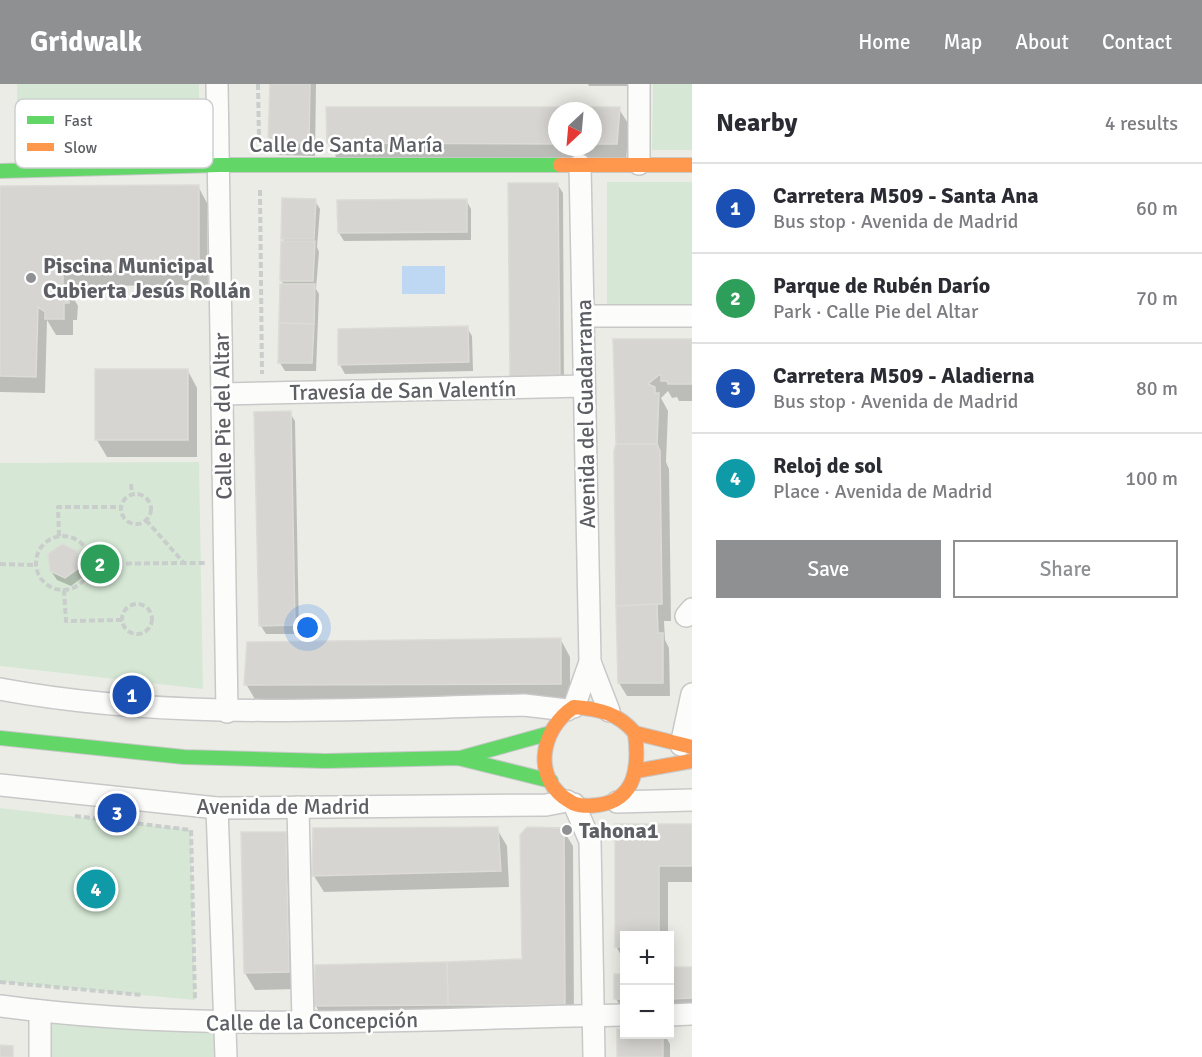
<!DOCTYPE html>
<html lang="en">
<head>
<meta charset="utf-8">
<style>
	:root { --surface:#fff; --page:#f7f7f7; --text:#2b2b33; --muted:#7c7c81; --line:#e1e1e2; --accent:#8f9092 }
	body { margin:0; font-family:Signika,sans-serif; background:var(--page); color:var(--text) }
	.controls { position:absolute; right:18px; bottom:18px; display:grid; overflow:hidden; border-radius:0px; box-shadow:0 3px 15px #0003 }
	.controls button { width:54px; height:54px; display:grid; place-items:center; padding:0; border:0; border-bottom:2px solid var(--line); background:var(--surface); color:var(--text); font:30px sans-serif }
	.compass { position:absolute; left:548px; top:18px; width:54px; height:54px; border-radius:50%; background:var(--surface); box-shadow:0 3px 15px #0003; rotate:206deg }
	.you { position:absolute; left:308px; top:544px; width:21px; height:21px; margin:-15px; border:4px solid #fff; border-radius:50%; background:#1a73e8; box-shadow:0 0 0 9px #1a73e833 }
	.badge { display:grid; place-items:center; width:39px; height:39px; border-radius:50%; background:var(--accent); color:#fff; font-size:20px; font-weight:700 }
	.pin { position:absolute; translate:-50% -50%; border:3px solid #fff; box-shadow:0 2px 6px #0006 }
	.list { margin:0; padding:0; list-style:none }
	h2 { display:flex; justify-content:space-between; align-items:center; height:78px; margin:0; padding:0 24px; font-size:26px }
	h2 small { font-size:20px; font-weight:400; color:var(--muted) }
	.list li { display:grid; grid-template-columns:39px 1fr auto; gap:18px; align-items:center; box-sizing:border-box; height:90px; padding:0 24px; border-top:2px solid var(--line) }
	.list b { display:block; font-size:22px; white-space:nowrap }
	.list p { margin:0; font-size:20px; white-space:nowrap; color:var(--muted) }
	.list em { font-size:20px; font-style:normal; color:var(--muted) }
	.actions { display:flex; gap:12px; padding:18px 24px }
	.actions a { flex:1; padding:14px 0; border:2px solid var(--accent); border-radius:0px; text-align:center; font-size:21px; color:var(--accent) }
	.actions .main { background:var(--accent); color:#fff }
	.map { position:relative; flex:none; width:692px; height:973px; overflow:hidden }
	header { display:flex; align-items:center; gap:36px; box-sizing:border-box; height:84px; padding:0 30px; background:var(--accent); color:#fff }
	header strong { font-size:28px }
	nav { display:flex; gap:33px; margin-inline-start:auto; font-size:21px }
	main { display:flex }
	aside { flex:1; background:var(--surface) }
	.map>svg:first-child { display:block }
	.green { fill:#d6e8d5 }
	.water { fill:#bed8f4 }
	.shadow { fill:#0003; fill-rule:evenodd }
	.building { fill:#d6d5d2; stroke:#dcdbd6; stroke-width:1.5 }
	.lines { fill:none; stroke-linecap:round; stroke-linejoin:round }
	.street-casing { stroke:#c8c8c8; stroke-width:24 }
	.fast-casing { stroke:#c7c8c8; stroke-width:16 }
	.slow-casing { stroke:#c7c8c8; stroke-width:16 }
	.path { stroke:#c9cdcb; stroke-width:4; stroke-dasharray:6 3; stroke-linecap:butt }
	.street { stroke:#fcfcfb; stroke-width:21 }
	.fast { stroke:#63d668; stroke-width:14 }
	.slow { stroke:#ff974d; stroke-width:14 }
	.poi-dot { fill:#8f9092; stroke:#fff; stroke-width:2 }
	.labels { text-anchor:middle; stroke-width:5; stroke-linejoin:round; paint-order:stroke }
	.street-label { font-size:22px; fill:#5d5f64; stroke:#fff }
	.poi-label { font-size:22px; font-weight:bold; fill:#5d5f64; stroke:#fff; text-anchor:start }
	.key { fill:#fff; stroke:#cecfd0; stroke-width:1.5 }
	.key-label { font-size:16px; fill:#5d5f64 }
</style>
</head>
<body>
<header>
<strong>Gridwalk</strong>
<nav><a>Home</a><a>Map</a><a>About</a><a>Contact</a></nav>
</header>
<main>
<div class="map">
<svg width="692" height="973" viewBox="0 0 692 973">
	<rect width="100%" height="100%" fill="#ecece7"/>
	<!-- green -->
	<g class="green">
		<path d="M17,0H199L200,78L18,80Z"/>
		<path d="M653,0H692V66H652Z"/>
		<rect x="607" y="98" width="85" height="124"/>
		<path d="M199,378L203,605L0,582V379Z"/>
		<path d="M0,724L191,746L195,916L0,898Z"/>
		<path d="M40,927L225,940L226,973H40Z"/>
	</g>
	<!-- water -->
	<rect class="water" x="402" y="182" width="43" height="28"/>
	<!-- shadow -->
	<g class="shadow">
		<path d="M271,0H316L315,72L277,71L269,58Z"/>
		<path d="M588,0H628V2H589Z"/>
		<path d="M328,24L619,25L629,41L626,77L338,76L328,59ZM557,27H593V63H557Z"/>
		<path d="M558,101L563,109L564,303H516Z"/>
		<path d="M198,102L207,119L208,201L72,202V211L78,222L77,236H73V251H56L47,236L45,309L0,308V104Z"/>
		<path d="M466,116L471,125V156L344,157L339,149Z"/>
		<path d="M315,117L320,125L317,163L319,168L316,205L319,210L316,287H285L280,279L284,201L281,196L285,158L282,154Z"/>
		<path d="M467,244L472,252L473,287L345,290L340,281L339,247Z"/>
		<path d="M614,257L692,258V317H679L677,313L672,314L668,307L661,314L668,327L666,378L669,385L671,537H664L665,556L669,564L670,612H627L619,599L618,360Z"/>
		<path d="M188,287L197,304V373H107L97,356Z"/>
		<path d="M290,329L295,337L299,550H266L261,542Z"/>
		<path d="M76,469L82,478L83,493L71,502L57,496L51,487Z"/>
		<path d="M561,556L570,573V616L256,617L246,600Z"/>
		<path d="M617,741H692V798H668V852H624V877L616,862Z"/>
		<path d="M497,745L507,762L509,803L324,808L314,792Z"/>
		<path d="M563,746L573,762L574,937L323,935L316,922V882L524,877Z"/>
		<path d="M285,749L295,766L298,905L255,906L245,889Z"/>
		<path d="M692,884V927H670V892H674V885Z"/>
		<path d="M615,891H624V928L616,915Z"/>
		<path d="M619,947H624V950H664L670,960V973H619Z"/>
	</g>
	<!-- building -->
	<g class="building">
		<path d="M270,0H310L309,59H268Z"/>
		<path d="M326,23H620L617,60H593V27H557V60L327,59Z"/>
		<path d="M508,99H558L560,294L510,295Z"/>
		<path d="M199,101V185L63,186V203H69V219H64V235H45V228L38,223L36,293L0,292V102Z"/>
		<path d="M282,114L316,115L314,155H281Z"/>
		<path d="M467,115V148L338,149L337,116Z"/>
		<path d="M281,157H315L313,197H280Z"/>
		<path d="M280,200H315L314,240L279,239Z"/>
		<path d="M279,239L314,240L312,279H278Z"/>
		<path d="M468,242L469,278L338,281V245Z"/>
		<path d="M613,255H692V300H668L667,297H661V291H659L648,300L655,303V309H659L657,360H616Z"/>
		<rect x="95" y="285" width="93" height="71"/>
		<path d="M291,327L295,541L259,542L254,328Z"/>
		<path d="M616,360H657L660,367L662,520L616,522L614,367Z"/>
		<path d="M62,460L77,467L79,484L65,494L50,487L48,470Z"/>
		<path d="M657,520L658,549H663V599H618L616,522Z"/>
		<path d="M561,554V600L244,601L247,558Z"/>
		<path d="M615,740H692V782H659V852H624V863H615Z"/>
		<path d="M498,743L501,787L312,792L313,744Z"/>
		<path d="M527,743L564,744L565,921H448L447,878L522,875L520,751Z"/>
		<path d="M241,748H286L289,888L244,889Z"/>
		<path d="M447,878L448,921L314,922L315,881Z"/>
		<path d="M673,883H692V914L670,915V890H673Z"/>
		<rect x="614" y="890" width="10" height="25"/>
		<path d="M617,945H624V950H663V973H617Z"/>
		<path d="M0,961L13,962V973H0Z"/>
	</g>
	<g class="lines">
		<defs>
			<g id="street">
				<path d="M217,0L227,628"/>
				<path d="M639,0V80"/>
				<path d="M583,232H692"/>
				<path d="M222,310L584,302"/>
				<path d="M686,532L692,525"/>
				<path d="M590,578L609,627"/>
				<path d="M0,605C173,637 349,625 524,621L567,626"/>
				<path d="M574,623L590,578L580,81"/>
				<path d="M681,661L692,610"/>
				<path d="M0,701L217,724L546,721L567,717"/>
				<path d="M617,718L692,716"/>
				<path d="M574,720L590,757L594,973"/>
				<path d="M298,723L303,938"/>
				<path d="M217,724L226,973"/>
				<path d="M0,922C207,950 416,934 624,931"/>
				<path d="M670,931L692,930"/>
				<path d="M40,973V927"/>
			</g>
			<g id="fast">
				<path d="M0,87L219,81H560"/>
				<path d="M0,654L184,673L325,677L458,674L551,697"/>
				<path d="M460,674L547,650"/>
			</g>
			<g id="slow">
				<path d="M560,81H692"/>
				<path d="M574,623C599,625 618,629 635,649C639,681 637,716 598,721C589,722 579,723 571,718C531,696 540,645 574,623Z"/>
				<path d="M635,649L692,663"/>
				<path d="M636,687L692,677"/>
			</g>
		</defs>
		<!-- street casing -->
		<use href="#street" class="street-casing"/>
		<!-- fast casing -->
		<use href="#fast" class="fast-casing"/>
		<!-- slow casing -->
		<use href="#slow" class="slow-casing"/>
		<!-- path -->
		<g class="path">
			<path d="M258,0L259,56"/>
			<path d="M260,106L262,290"/>
			<path d="M131,400L132,411"/>
			<circle cx="136" cy="425" r="15"/>
			<path d="M146,436L184,479H205"/>
			<path d="M59,452L58,423H121"/>
			<circle cx="63" cy="479" r="27"/>
			<path d="M0,480L36,481"/>
			<path d="M90,480L183,479"/>
			<path d="M64,506L66,537L122,536"/>
			<circle cx="137" cy="535" r="15"/>
			<path d="M75,732L191,746L195,916"/>
			<path d="M0,898L143,911"/>
		</g>
		<!-- street -->
		<use href="#street" class="street"/>
		<!-- fast -->
		<use href="#fast" class="fast"/>
		<!-- slow -->
		<use href="#slow" class="slow"/>
	</g>
	<!-- markers -->
	<g class="poi-dot">
		<circle cx="31" cy="194" r="6"/>
		<circle cx="567" cy="746" r="6"/>
	</g>
	<g class="labels">
		<!-- street labels -->
		<g class="street-label">
			<text x="346" y="68">Calle de Santa María</text>
			<text transform="translate(403 306) rotate(-1)" y="8">Travesía de San Valentín</text>
			<text transform="translate(585 330) rotate(-91)" y="8">Avenida del Guadarrama</text>
			<text transform="translate(222 332) rotate(-91)" y="8">Calle Pie del Altar</text>
			<text x="283" y="730">Avenida de Madrid</text>
			<text transform="translate(312 937) rotate(-1)" y="8">Calle de la Concepción</text>
		</g>
		<!-- poi labels -->
		<g class="poi-label">
			<text x="43" y="189">Piscina Municipal<tspan x="43" dy="25">Cubierta Jesús Rollán</tspan></text>
			<text x="579" y="754">Tahona1</text>
		</g>
	</g>
	<!-- legend -->
	<rect x="15" y="15" width="198" height="69" rx="9" class="key"/>
	<rect x="27" y="32" width="27" height="8" fill="#63d668"/>
	<rect x="27" y="59" width="27" height="8" fill="#ff974d"/>
	<g class="key-label">
		<text x="64" y="42">Fast</text>
		<text x="64" y="69">Slow</text>
	</g>
</svg>
<div class="controls">
<button>+</button>
<button>−</button>
</div>
<svg class="compass" viewBox="-18 -18 36 36"><path d="M0-13l5 13h-10z" fill="#e53935"/><path d="M0 13l5-13h-10z" fill="#7c7c81"/></svg>
<div class="you"></div>
<div class="pin badge" style="left:132px;top:611px;background:#1a4fb4">1</div>
<div class="pin badge" style="left:100px;top:480px;background:#2e9e5b">2</div>
<div class="pin badge" style="left:117px;top:729px;background:#1a4fb4">3</div>
<div class="pin badge" style="left:96px;top:805px;background:#0f9aa8">4</div>
</div>
<aside>
<h2>Nearby<small>4 results</small></h2>
<ul class="list">
<li><span class="badge" style="background:#1a4fb4">1</span><div><b>Carretera M509 - Santa Ana</b><p>Bus stop · Avenida de Madrid</p></div><em>60 m</em></li>
<li><span class="badge" style="background:#2e9e5b">2</span><div><b>Parque de Rubén Darío</b><p>Park · Calle Pie del Altar</p></div><em>70 m</em></li>
<li><span class="badge" style="background:#1a4fb4">3</span><div><b>Carretera M509 - Aladierna</b><p>Bus stop · Avenida de Madrid</p></div><em>80 m</em></li>
<li><span class="badge" style="background:#0f9aa8">4</span><div><b>Reloj de sol</b><p>Place · Avenida de Madrid</p></div><em>100 m</em></li>
</ul>
<div class="actions"><a class="main">Save</a><a>Share</a></div>
</aside>
</main>
</body>
</html>
